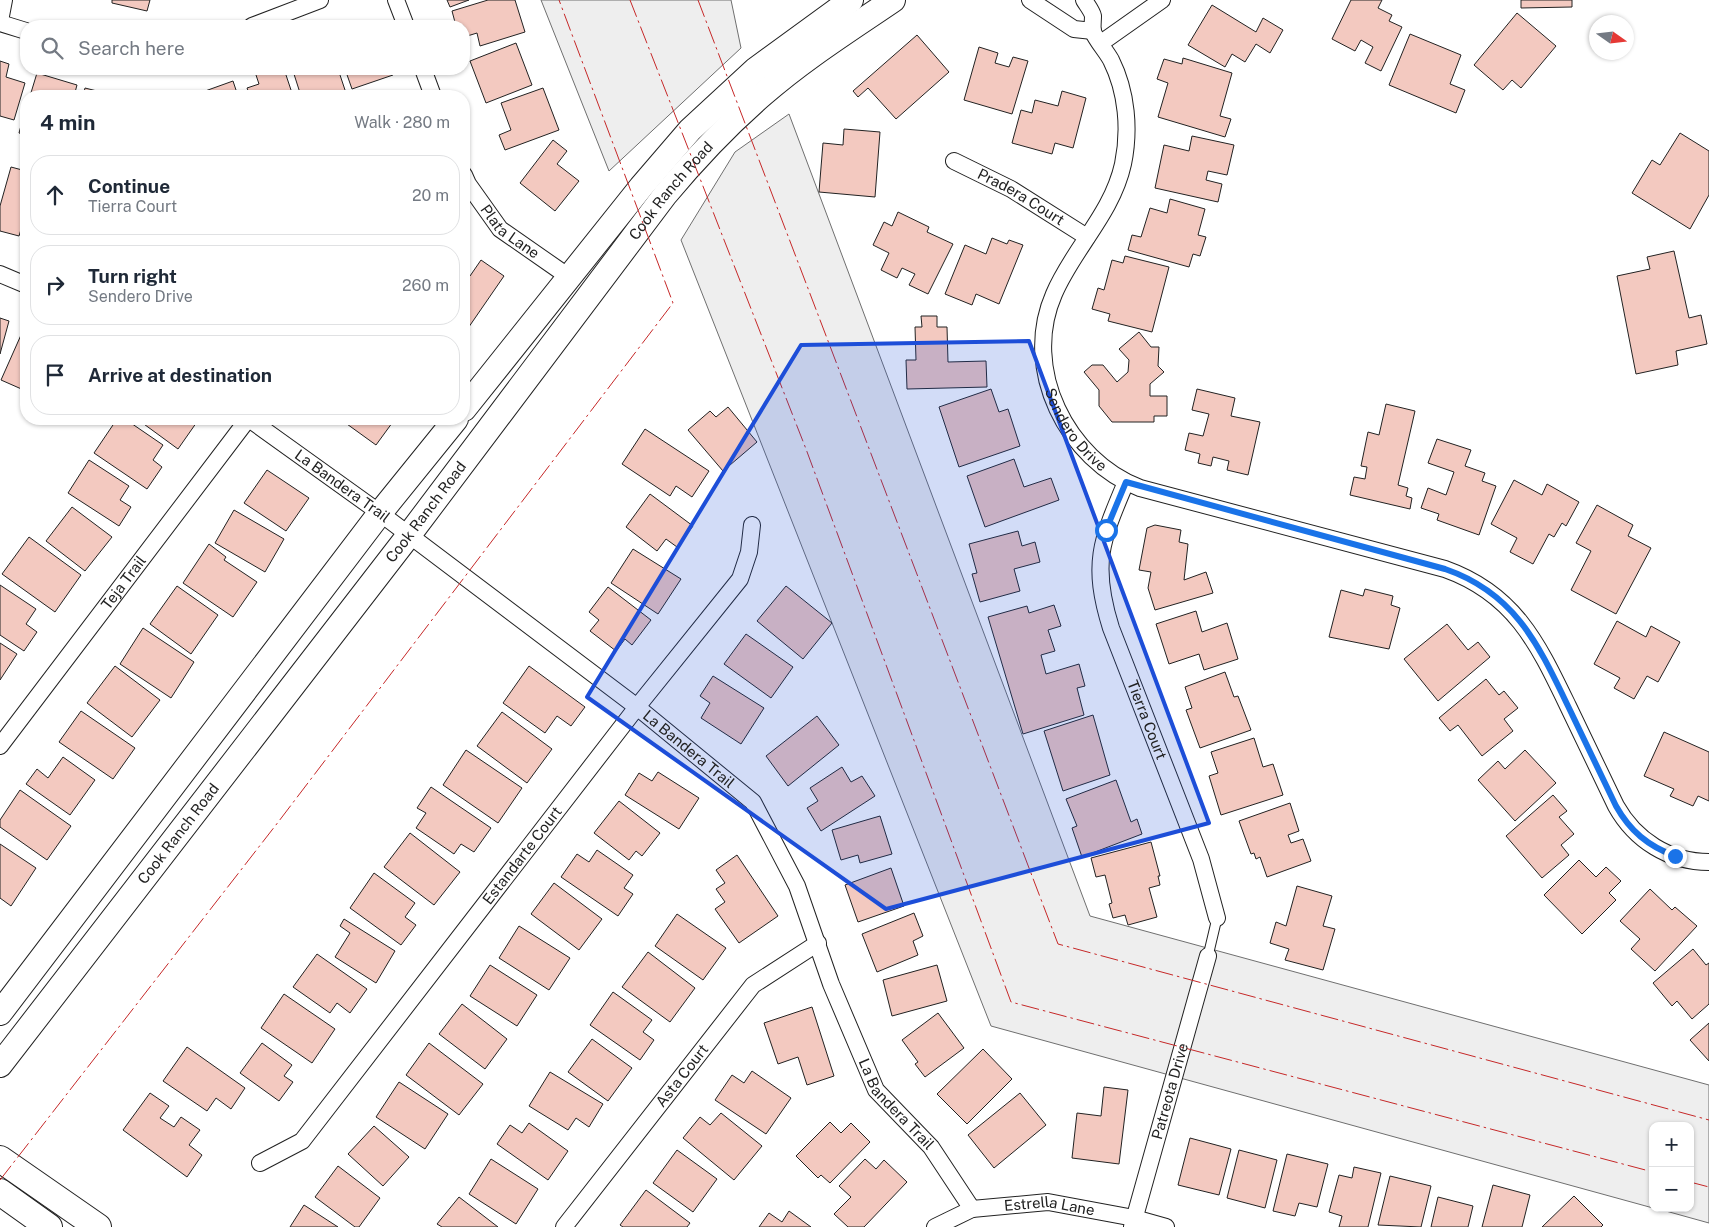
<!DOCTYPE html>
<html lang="en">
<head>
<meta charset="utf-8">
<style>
	:root { --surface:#fff; --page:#f2f2f3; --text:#1f2937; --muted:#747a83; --line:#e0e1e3 }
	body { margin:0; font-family:"Public Sans",sans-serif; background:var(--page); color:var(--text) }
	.controls { position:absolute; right:15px; bottom:15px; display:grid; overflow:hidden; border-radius:10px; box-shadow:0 1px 4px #0004 }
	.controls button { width:45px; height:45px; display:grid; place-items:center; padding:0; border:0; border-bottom:1px solid var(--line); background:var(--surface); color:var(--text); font:25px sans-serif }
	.compass { position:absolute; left:1589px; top:15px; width:45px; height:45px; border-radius:50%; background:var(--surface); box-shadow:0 1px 4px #0004; rotate:104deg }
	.stop { position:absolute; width:15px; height:15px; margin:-11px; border:4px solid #1a73e8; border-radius:50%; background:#fff }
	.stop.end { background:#1a73e8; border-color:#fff; box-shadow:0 1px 5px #0008 }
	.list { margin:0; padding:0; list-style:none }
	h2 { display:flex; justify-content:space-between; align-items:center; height:65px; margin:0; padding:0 20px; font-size:21px }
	h2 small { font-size:16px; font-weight:400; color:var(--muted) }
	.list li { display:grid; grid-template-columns:32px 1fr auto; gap:15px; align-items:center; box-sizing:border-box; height:80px; margin:0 10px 10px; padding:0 10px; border:1px solid var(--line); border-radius:20px }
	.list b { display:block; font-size:19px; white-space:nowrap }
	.list p { margin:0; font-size:16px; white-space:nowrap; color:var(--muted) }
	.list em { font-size:16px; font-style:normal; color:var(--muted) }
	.icon { flex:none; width:28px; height:28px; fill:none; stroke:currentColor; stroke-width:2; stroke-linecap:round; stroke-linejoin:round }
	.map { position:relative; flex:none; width:1709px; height:1227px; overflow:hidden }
	.search { position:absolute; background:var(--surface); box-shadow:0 1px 4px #0004; left:20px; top:20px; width:450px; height:55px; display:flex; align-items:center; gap:12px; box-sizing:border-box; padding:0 18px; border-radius:20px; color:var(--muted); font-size:19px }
	.panel { position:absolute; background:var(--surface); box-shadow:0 1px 4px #0004; left:20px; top:90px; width:450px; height:335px; border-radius:20px }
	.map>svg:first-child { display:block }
	.green { fill:#eee; stroke:#6f6f6f }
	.building { fill:#f3c9c0; stroke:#222 }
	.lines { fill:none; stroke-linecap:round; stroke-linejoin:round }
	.lane-casing { stroke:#222; stroke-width:11 }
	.street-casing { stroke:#222; stroke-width:18 }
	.secondary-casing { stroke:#222; stroke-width:26 }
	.primary-casing { stroke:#222; stroke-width:28 }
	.lane { stroke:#fff; stroke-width:9 }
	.street { stroke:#fff; stroke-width:16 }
	.secondary { stroke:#fff; stroke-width:24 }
	.primary { stroke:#fff; stroke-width:26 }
	.power { stroke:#c62828; stroke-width:1; stroke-dasharray:18 4 2.5 4; stroke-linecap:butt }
	.route { stroke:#1a73e8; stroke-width:6 }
	.marked { fill:#1d4ed8; fill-opacity:0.2; stroke:#1d4ed8; stroke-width:4; stroke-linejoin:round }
	.labels { text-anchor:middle; stroke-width:4; stroke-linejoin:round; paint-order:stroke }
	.street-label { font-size:15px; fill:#222; stroke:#fff }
</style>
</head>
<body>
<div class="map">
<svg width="1709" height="1227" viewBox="0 0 1709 1227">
	<rect width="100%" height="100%" fill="#fff"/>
	<!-- green -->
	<g class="green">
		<path d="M541,0H731L741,48L609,171Z"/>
		<path d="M789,114L1090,916L1709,1085V1223L1655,1208H1690V1126H1653V1208L991,1026L681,240L735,152Z"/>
	</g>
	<!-- building -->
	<g class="building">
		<path d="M112,0H150L147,11L112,3Z"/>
		<path d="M447,0H469L450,7Z"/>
		<path d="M488,0H515L525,32L480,46L477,33L464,37V26H456L452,11Z"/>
		<path d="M1351,0H1382L1378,8L1392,15L1389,21L1402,27L1381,71L1365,63L1373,47L1361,40L1355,51L1332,39Z"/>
		<path d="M1521,0H1572V7L1521,8Z"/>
		<path d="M1212,5L1256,32L1263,18L1283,30L1270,53L1256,44L1245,62L1232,54L1225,67L1188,45Z"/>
		<path d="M1517,13L1556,46L1521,88L1512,80L1503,90L1474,65Z"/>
		<path d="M1410,34L1461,55L1450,84L1465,90L1456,113L1389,85Z"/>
		<path d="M917,35L949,72L896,119L868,88L858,97L853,91Z"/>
		<path d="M516,43L532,85L486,103L470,61Z"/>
		<path d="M979,47L998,53L995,63L1009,67L1013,57L1028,61L1012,114L964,100Z"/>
		<path d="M1183,58L1232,73L1220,116L1231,119L1225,137L1158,117L1168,83L1157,79L1164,59L1182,64Z"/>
		<path d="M0,61L9,64L6,77L25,83L14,120L0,116Z"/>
		<path d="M254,69H284L293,96H250L247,88L259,84Z"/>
		<path d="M299,69H338L347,96H301L293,71Z"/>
		<path d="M345,69H391L393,75L352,89Z"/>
		<path d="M37,73L77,85L74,96H30Z"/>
		<path d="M233,81L238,96H194V95Z"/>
		<path d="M85,88L105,93L104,96H83Z"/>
		<path d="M543,88L559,130L505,150L499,135L511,130L501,103Z"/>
		<path d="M1062,91L1086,98L1073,148L1055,143L1052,154L1012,143L1021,110L1032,113L1035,100L1058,106Z"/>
		<path d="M26,107V135L19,133Z"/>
		<path d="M844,129L880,132L875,197L819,192L823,143L843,145Z"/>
		<path d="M1680,133L1709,151V195L1690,229L1632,193L1652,160L1660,165Z"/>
		<path d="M1192,136L1234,145L1227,175L1208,171L1206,180L1222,184L1218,202L1155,188L1164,145L1189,151Z"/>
		<path d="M553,140L567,151L557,164L579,181L555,211L520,183Z"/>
		<path d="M11,167L26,171V224L23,223L19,236L0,231V206Z"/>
		<path d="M1170,199L1205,209L1198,235L1206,237L1200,256L1193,254L1189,267L1128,250L1132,235L1141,237L1150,208L1167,213Z"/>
		<path d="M898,212L929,227L927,232L953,244L928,294L909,285L915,274L902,268L897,278L881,270L889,253L873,245L884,222L892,226Z"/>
		<path d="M992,238L1007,244L1009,240L1023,245L999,304L976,294L972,305L945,294L965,245L986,254Z"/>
		<path d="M1674,251L1689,318L1701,315L1707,344L1676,351L1678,365L1636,374L1617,276L1650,269L1647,257Z"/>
		<path d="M1125,256L1169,267L1152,332L1108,321L1110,314L1092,309L1098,288L1104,290L1112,260L1123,263Z"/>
		<path d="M481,260L504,276L464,334V272L470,276Z"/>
		<path d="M921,316H937V327H947L948,362L986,361L987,387L907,389L906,360H916L915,327H922Z"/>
		<path d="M0,318L9,321L0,354Z"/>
		<path d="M1139,332L1151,347H1159L1158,366L1164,372L1150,384V396H1167V416H1154V422H1112L1099,406V390L1084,372L1092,365H1103L1117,382L1128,372L1129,360L1119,349Z"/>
		<path d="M21,335L26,337V391L1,380Z"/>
		<path d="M991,389L999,412L1008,409L1020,446L959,467L939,407Z"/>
		<path d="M1197,389L1235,398L1231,416L1260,422L1248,475L1227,470L1229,461L1213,457L1211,466L1198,463L1200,454L1185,450L1189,433L1203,436L1209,414L1192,410Z"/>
		<path d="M1386,404L1415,411L1398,485L1408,488L1406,496L1412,498L1410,509L1350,495L1354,477L1365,479L1367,467L1361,466L1368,432L1379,435Z"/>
		<path d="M728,407L757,442L723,471L688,430L710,411L716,417Z"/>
		<path d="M117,419H125L163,445L153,460L162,467L147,489L94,453Z"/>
		<path d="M137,419H199L178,449Z"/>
		<path d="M340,419H395L376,445Z"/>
		<path d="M645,429L709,471L692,497L676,486L670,496L622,464Z"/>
		<path d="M1437,439L1471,450L1465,466L1485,473L1482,481L1496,486L1479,535L1437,520L1439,514L1421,508L1428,488L1446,495L1454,472L1428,463Z"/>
		<path d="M1014,459L1024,487L1051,478L1059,500L985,527L967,476Z"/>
		<path d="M89,460L129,486L120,500L131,507L119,526L68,493Z"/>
		<path d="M267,470L309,498L286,531L244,503Z"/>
		<path d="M1514,480L1542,495L1547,484L1579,502L1566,526L1562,523L1554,537L1549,534L1533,564L1510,552L1517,538L1491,524Z"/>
		<path d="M650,494L693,526L677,547L666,539L657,551L626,527Z"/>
		<path d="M1597,505L1633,525L1628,536L1651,548L1616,614L1571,590L1591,551L1576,543Z"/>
		<path d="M72,507L112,537L85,571L46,541Z"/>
		<path d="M234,510L284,539L265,572L215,543Z"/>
		<path d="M1155,525L1181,530L1179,542L1188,544L1184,580L1206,572L1213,593L1155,610L1148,588L1151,572L1139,570L1147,528Z"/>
		<path d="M1018,531L1022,546L1035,542L1040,562L1014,569L1020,591L980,602L972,574L977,573L969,544Z"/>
		<path d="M29,537L81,575L55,612L2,574Z"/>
		<path d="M209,544L226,557L224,560L257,582L233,617L183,583Z"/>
		<path d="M633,549L681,579L658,614L611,583Z"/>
		<path d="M0,585L36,609L26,624L37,632L24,651L0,635Z"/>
		<path d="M177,586L218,615L191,654L150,624Z"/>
		<path d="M786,586L832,623L803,659L757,621Z"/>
		<path d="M608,587L651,620L632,645L625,639L616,651L590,631L599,620L589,612Z"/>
		<path d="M1365,589L1393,596L1391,605L1400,608L1389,649L1329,637L1341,590L1363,596Z"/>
		<path d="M1054,605L1061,626L1048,630L1055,651L1041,655L1046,674L1079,664L1085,686L1077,688L1084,715L1023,734L988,617L1027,606L1029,613Z"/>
		<path d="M1196,611L1202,632L1227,623L1238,659L1204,670L1199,654L1169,664L1156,624Z"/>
		<path d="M1617,621L1646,637L1651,626L1680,642L1658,682L1647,676L1634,699L1614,688L1620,678L1594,664Z"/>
		<path d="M1447,624L1468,650L1478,642L1490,657L1438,701L1404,659Z"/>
		<path d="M143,628L194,662L171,698L120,664Z"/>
		<path d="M746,634L793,667L771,698L724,664Z"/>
		<path d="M0,643L17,654L0,680Z"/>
		<path d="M115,666L160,700L132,737L87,703Z"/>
		<path d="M529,666L585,707L571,726L557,716L545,733L503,703Z"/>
		<path d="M1225,672L1234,697L1238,696L1251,730L1200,748L1186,710L1192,708L1185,687Z"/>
		<path d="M713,676L764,708L741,744L701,718L710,703L700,696Z"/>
		<path d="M1486,679L1499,695L1504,691L1518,708L1504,719L1513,731L1482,756L1458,725L1450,731L1439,718Z"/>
		<path d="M81,711L135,748L113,779L59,742Z"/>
		<path d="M502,712L552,749L527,783L477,746Z"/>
		<path d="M1093,715L1110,775L1063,791L1044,731Z"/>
		<path d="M817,716L839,745L788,786L766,756Z"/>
		<path d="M1664,732L1709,752V801L1698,796L1693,806L1670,796L1674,789L1644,776Z"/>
		<path d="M1254,738L1263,767L1273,764L1283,795L1221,815L1209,776L1218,773L1211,752Z"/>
		<path d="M466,750L522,788L498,823L443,785Z"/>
		<path d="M1525,750L1556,783L1515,821L1478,780L1498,761L1505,769Z"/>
		<path d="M63,757L95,780L70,815L26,784L37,769L48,778Z"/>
		<path d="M842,767L851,782L862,776L875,796L821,831L807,808L818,801L810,788Z"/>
		<path d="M658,772L699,798L679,829L625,795L639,773L652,781Z"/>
		<path d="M1116,780L1131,822L1137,819L1142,834L1082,857L1072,828L1077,826L1066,799Z"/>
		<path d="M431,787L491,828L474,852L461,844L454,854L416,828L426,813L417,808Z"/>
		<path d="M20,790L71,826L47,860L0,827V820Z"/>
		<path d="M1553,795L1567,811L1559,817L1574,834L1561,845L1569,855L1542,878L1506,836Z"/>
		<path d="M619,801L660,833L642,856L636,851L629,860L594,833Z"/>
		<path d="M1290,803L1299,831L1288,835L1291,843L1303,839L1311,861L1267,877L1260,857L1256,859L1254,853L1251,854L1239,821Z"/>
		<path d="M880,816L892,854L860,863L858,855L841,860L832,830Z"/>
		<path d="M410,833L460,872L434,905L384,867Z"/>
		<path d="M1151,842L1160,876H1158L1160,885L1149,888L1157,917L1128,925L1125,915L1113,918L1109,904L1112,903L1105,875L1096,877L1091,858Z"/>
		<path d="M0,844L36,868L11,906L0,898Z"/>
		<path d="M597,850L633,875L624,888L633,894L618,916L561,877L577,854L589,862Z"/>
		<path d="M737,855L778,916L739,943L715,909L725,902L716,889L725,883L716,870Z"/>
		<path d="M1579,860L1596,877L1606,867L1621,881L1609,893L1616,900L1582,934L1544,895Z"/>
		<path d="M891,868L904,906L858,922L845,885Z"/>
		<path d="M374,873L415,903L405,917L416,925L401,945L350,908Z"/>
		<path d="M554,883L602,919L579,950L531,914Z"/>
		<path d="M1297,886L1332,896L1323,926L1335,929L1323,970L1285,960L1289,949L1270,943L1276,922L1286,926Z"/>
		<path d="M1650,889L1672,910L1675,907L1697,926L1655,971L1631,949L1640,939L1620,921Z"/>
		<path d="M914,913L923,936L913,941L918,955L877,972L862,934Z"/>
		<path d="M677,914L726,948L703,980L655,946Z"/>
		<path d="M344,919L395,951L376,983L335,957L350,933L340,926Z"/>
		<path d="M519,926L570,958L549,990L499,958Z"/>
		<path d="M1693,949L1706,965L1709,963V1004L1692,1019L1677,1001L1672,1006L1653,983Z"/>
		<path d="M648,952L695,988L670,1022L622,987Z"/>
		<path d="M317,954L367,989L350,1013L337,1003L330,1013L293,987Z"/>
		<path d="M490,965L537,995L517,1026L470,996Z"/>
		<path d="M937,965L947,1001L892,1016L883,980Z"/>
		<path d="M613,992L652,1020L643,1032L654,1040L640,1060L590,1025Z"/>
		<path d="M284,994L335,1029L312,1063L261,1028Z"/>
		<path d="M462,1004L507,1039L485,1069L439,1034Z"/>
		<path d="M812,1007L834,1076L807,1085L798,1057L778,1064L764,1023Z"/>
		<path d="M938,1013L964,1048L925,1077L915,1064L918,1062L902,1040Z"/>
		<path d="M1709,1023V1061L1690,1040Z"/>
		<path d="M592,1039L632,1068L608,1101L568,1072Z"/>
		<path d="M262,1043L292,1065L284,1076L293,1082L279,1101L240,1073Z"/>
		<path d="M429,1043L483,1084L459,1115L406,1075Z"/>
		<path d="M187,1047L245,1088L231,1109L216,1098L207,1111L163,1081Z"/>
		<path d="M983,1049L1012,1079L967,1124L937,1094Z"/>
		<path d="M752,1071L791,1098L766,1134L715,1100L732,1075L744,1083Z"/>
		<path d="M550,1072L603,1104L589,1127L576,1118L568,1130L529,1106Z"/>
		<path d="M399,1082L448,1114L425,1149L376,1117Z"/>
		<path d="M1104,1087L1128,1090L1119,1164L1072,1158L1077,1113L1101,1116Z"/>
		<path d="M150,1093L169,1106L160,1118L174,1127L181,1117L200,1130L189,1145L202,1155L187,1177L123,1130Z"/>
		<path d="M1020,1093L1046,1125L994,1168L968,1135Z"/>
		<path d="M721,1113L762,1146L734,1180L683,1138L700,1117L710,1125Z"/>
		<path d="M830,1122L841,1133L851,1123L870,1142L830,1183L821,1175L818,1178L796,1156Z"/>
		<path d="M529,1123L568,1151L548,1180L497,1144L510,1125L522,1133Z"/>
		<path d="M374,1126L409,1157L383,1186L348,1154Z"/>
		<path d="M1190,1138L1231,1149L1219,1195L1178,1185Z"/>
		<path d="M677,1150L717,1179L693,1212L653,1183Z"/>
		<path d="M1239,1150L1277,1160L1265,1208L1227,1198Z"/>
		<path d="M1287,1154L1328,1164L1317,1207L1299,1203L1295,1216L1273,1211Z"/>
		<path d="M491,1159L538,1189L516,1224L469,1194Z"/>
		<path d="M865,1159L876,1169L884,1160L907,1182L864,1227H848L834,1214L851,1197L839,1186Z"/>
		<path d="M338,1166L380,1198L359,1227H355L315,1197Z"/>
		<path d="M1354,1167L1381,1173L1368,1227H1339L1342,1216L1329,1212L1339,1175L1352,1178Z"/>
		<path d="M1390,1176L1431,1186L1421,1227L1378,1225Z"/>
		<path d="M1493,1185L1530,1195L1522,1227H1482Z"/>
		<path d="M646,1190L690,1223L687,1227H623L620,1225Z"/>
		<path d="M1574,1196L1603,1225L1601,1227H1542Z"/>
		<path d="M459,1197L498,1227H442L437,1224Z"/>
		<path d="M1438,1197L1473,1206L1468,1227H1431Z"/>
		<path d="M304,1205L338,1227H290Z"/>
		<path d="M789,1211L811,1227H759L769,1213L782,1222Z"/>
	</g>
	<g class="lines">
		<defs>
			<path id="lane" d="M1208,956L1217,918"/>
			<g id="street">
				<path d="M396,0L406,26"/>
				<path d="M1030,0L1074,29L1093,31"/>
				<path id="s1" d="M1084,0C1087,5 1092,11 1093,16C1093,21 1092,27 1093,32C1097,41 1106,51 1111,60C1127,92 1130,130 1123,164C1112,214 1073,249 1054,294C1021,369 1067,460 1140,488L1445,569C1515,594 1538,644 1568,706C1584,740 1600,773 1616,806C1635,840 1669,862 1709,862"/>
				<path d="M0,21L4,0"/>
				<path d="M0,23L26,31"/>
				<path d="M252,26L320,0"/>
				<path d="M1101,43L1162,0"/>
				<path d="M423,69L433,96"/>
				<path id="s2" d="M954,161L1011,189L1087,237"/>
				<path id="s3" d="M464,175L468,184L500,229L569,277"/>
				<path d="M0,274L26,285"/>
				<path id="s4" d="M249,419L380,513L637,707L753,802L797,886L831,984L876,1090L931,1147L972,1209"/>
				<path id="s5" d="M1126,482C1101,541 1091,564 1111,628L1201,859L1217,918"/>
				<path id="s6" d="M0,746L248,419"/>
				<path id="s7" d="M260,1163L302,1141L637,707L740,579L749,552L752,525"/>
				<path id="s8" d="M564,1227L753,985L818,943"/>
				<path id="s9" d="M935,1227L972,1209L1048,1202L1134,1218L1166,1227"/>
				<path id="s10" d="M1132,1227L1208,956"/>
			</g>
			<g id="secondary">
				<path d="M464,409L641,187L690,130L755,70L851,0"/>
				<path d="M0,1013L380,513L456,419"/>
				<path id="s11" d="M0,1065L409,535L665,195C695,159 727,125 763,94C803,59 849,30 893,0"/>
			</g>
			<g id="primary">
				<path d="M0,1159L98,1227"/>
				<path d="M0,1192L49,1227"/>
			</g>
		</defs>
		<!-- lane casing -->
		<use href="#lane" class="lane-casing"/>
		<!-- street casing -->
		<use href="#street" class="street-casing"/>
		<!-- secondary casing -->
		<use href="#secondary" class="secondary-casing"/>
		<!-- primary casing -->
		<use href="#primary" class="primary-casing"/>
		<!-- lane -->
		<use href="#lane" class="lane"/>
		<!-- street -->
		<use href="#street" class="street"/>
		<!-- secondary -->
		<use href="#secondary" class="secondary"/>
		<!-- primary -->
		<use href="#primary" class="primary"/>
		<!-- power -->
		<g class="power">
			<path d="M630,0L806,449L1011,1002L1653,1172"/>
			<path d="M698,0L1058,944L1709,1120"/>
			<path d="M0,1180L279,821L673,303L559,0"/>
			<path d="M1690,1182L1709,1187"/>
		</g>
	</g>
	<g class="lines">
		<!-- route -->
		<path class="route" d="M1106,530L1126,482L1445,569C1515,593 1538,644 1568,706C1584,739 1600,773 1616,806C1630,831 1648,846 1675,856"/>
	</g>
	<!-- marked area -->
	<path class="marked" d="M1029,341L1209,823L886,909L587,697L801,345Z"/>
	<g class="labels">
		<!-- street labels -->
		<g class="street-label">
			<text dy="5" stroke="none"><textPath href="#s11" startOffset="1102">Cook Ranch Road</textPath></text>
			<text dy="5" stroke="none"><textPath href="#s2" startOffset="76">Pradera Court</textPath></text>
			<text dy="5" stroke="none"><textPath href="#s3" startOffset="74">Plata Lane</textPath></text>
			<text dy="5" stroke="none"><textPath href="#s1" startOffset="468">Sendero Drive</textPath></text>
			<text dy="5" stroke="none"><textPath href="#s4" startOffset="115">La Bandera Trail</textPath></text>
			<text dy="5" stroke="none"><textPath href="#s11" startOffset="698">Cook Ranch Road</textPath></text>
			<text dy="5" stroke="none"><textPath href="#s6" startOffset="205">Teja Trail</textPath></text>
			<text dy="5" stroke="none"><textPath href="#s5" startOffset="250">Tierra Court</textPath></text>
			<text dy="5" stroke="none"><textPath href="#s4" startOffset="550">La Bandera Trail</textPath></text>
			<text dy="5" stroke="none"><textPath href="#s11" startOffset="292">Cook Ranch Road</textPath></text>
			<text dy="5" stroke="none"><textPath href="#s7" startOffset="408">Estandarte Court</textPath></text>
			<text dy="5" stroke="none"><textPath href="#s8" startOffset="192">Asta Court</textPath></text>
			<text dy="5" stroke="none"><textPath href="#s10" startOffset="141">Patreota Drive</textPath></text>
			<text dy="5" stroke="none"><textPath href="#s4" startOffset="970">La Bandera Trail</textPath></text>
			<text dy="5" stroke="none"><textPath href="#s9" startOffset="119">Estrella Lane</textPath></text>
		</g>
	</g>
</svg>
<div class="controls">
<button>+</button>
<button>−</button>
</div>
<svg class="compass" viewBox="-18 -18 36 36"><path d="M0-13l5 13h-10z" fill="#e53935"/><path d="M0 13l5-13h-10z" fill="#747a83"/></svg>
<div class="stop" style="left:1106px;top:530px"></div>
<div class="stop end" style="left:1675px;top:856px"></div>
<div class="search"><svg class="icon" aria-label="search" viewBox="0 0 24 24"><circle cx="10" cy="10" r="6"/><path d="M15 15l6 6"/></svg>Search here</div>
<section class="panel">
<h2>4 min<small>Walk · 280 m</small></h2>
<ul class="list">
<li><svg class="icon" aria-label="ahead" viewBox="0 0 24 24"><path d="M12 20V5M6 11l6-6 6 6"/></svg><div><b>Continue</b><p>Tierra Court</p></div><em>20 m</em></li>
<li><svg class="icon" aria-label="right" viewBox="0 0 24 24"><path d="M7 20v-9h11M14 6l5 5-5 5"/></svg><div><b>Turn right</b><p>Sendero Drive</p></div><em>260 m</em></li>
<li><svg class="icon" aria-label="arrive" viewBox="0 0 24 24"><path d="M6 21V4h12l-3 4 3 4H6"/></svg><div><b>Arrive at destination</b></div></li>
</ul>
</section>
</div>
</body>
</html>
